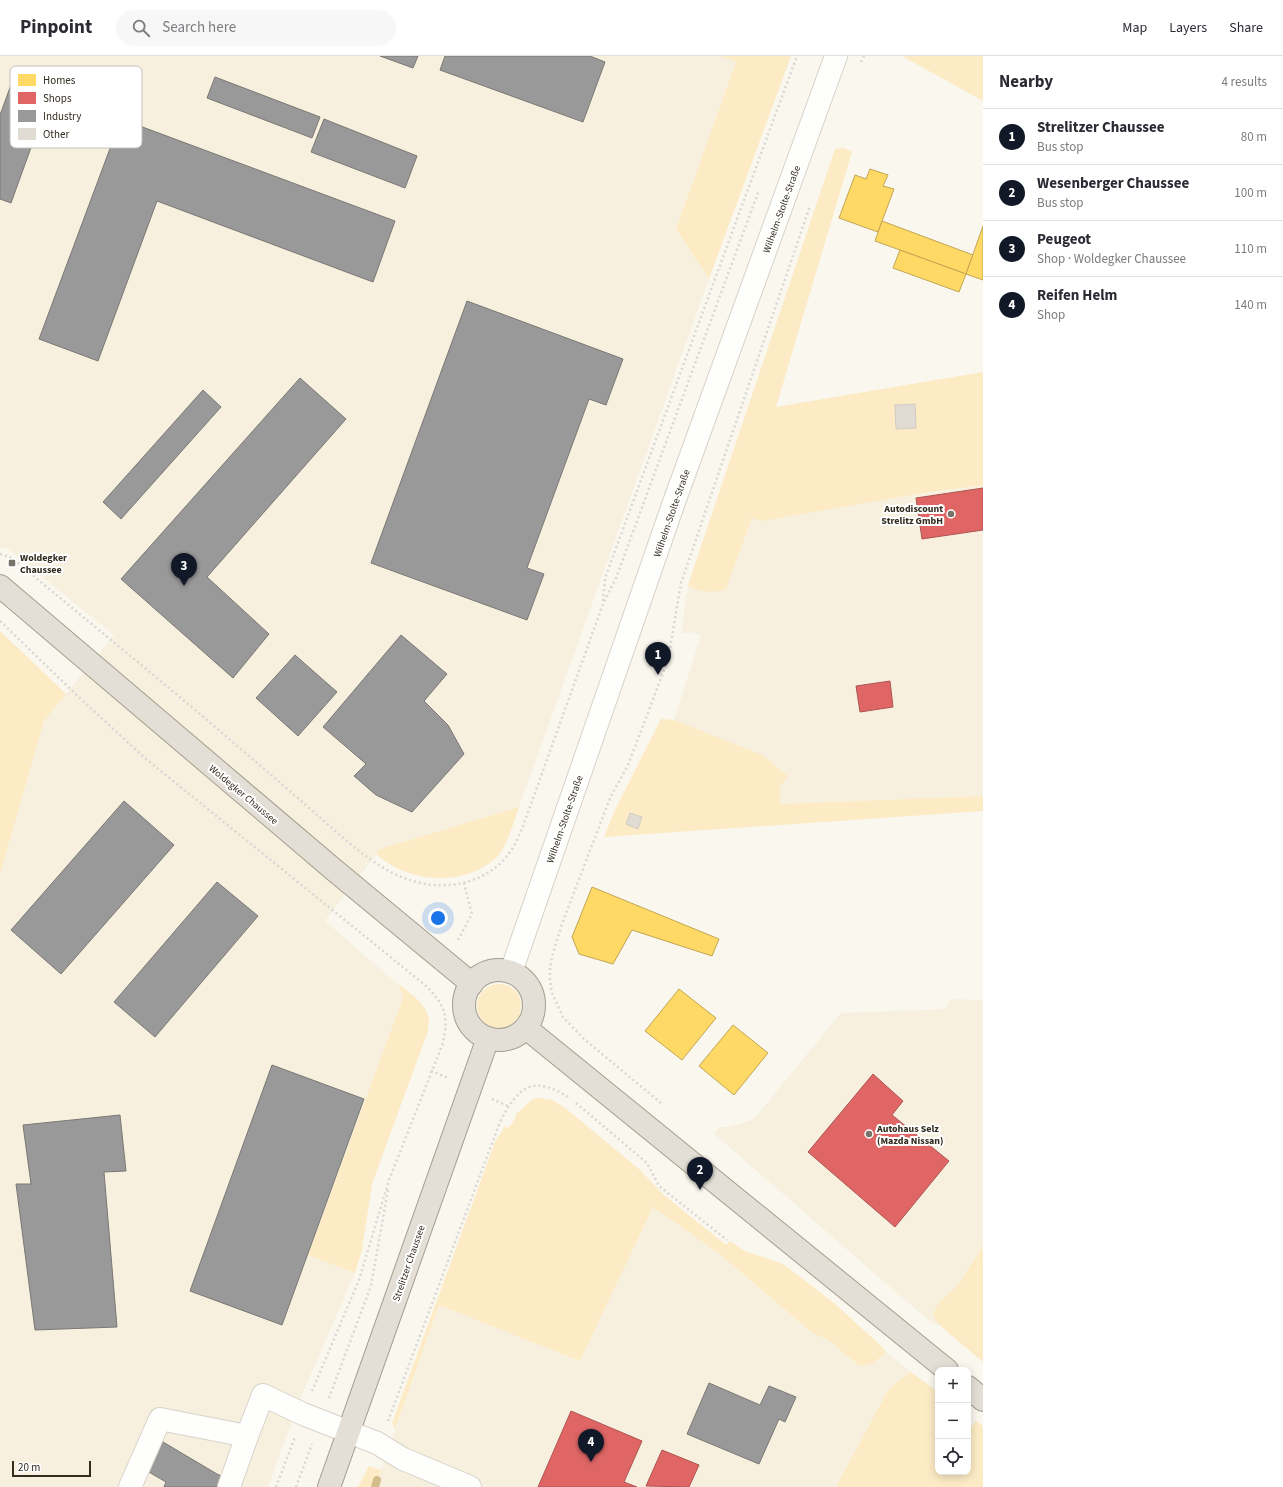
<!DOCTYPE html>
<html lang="en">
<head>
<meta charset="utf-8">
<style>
	:root { --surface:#fff; --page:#f7f7f7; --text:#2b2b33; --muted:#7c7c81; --line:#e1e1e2; --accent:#111827 }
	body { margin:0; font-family:"Source Sans 3",sans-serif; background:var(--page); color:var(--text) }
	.controls { position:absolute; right:12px; bottom:12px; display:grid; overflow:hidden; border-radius:8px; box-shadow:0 2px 10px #0003 }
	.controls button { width:36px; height:36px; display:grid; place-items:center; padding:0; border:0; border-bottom:1px solid var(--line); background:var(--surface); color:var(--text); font:20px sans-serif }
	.scale { position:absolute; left:12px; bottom:10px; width:79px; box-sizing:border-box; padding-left:4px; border:2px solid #322c1f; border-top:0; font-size:11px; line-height:14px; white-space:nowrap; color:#322c1f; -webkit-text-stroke:3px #fff; paint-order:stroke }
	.you { position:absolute; left:438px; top:862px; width:14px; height:14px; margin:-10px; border:3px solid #fff; border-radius:50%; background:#1a73e8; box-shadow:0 0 0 6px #1a73e833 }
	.badge { display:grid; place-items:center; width:26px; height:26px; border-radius:50%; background:var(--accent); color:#fff; font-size:13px; font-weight:700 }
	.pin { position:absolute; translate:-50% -33px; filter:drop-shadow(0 1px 2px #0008) }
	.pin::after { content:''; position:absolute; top:21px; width:14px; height:12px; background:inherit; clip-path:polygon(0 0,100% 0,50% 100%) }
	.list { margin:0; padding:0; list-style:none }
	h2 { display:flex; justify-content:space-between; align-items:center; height:52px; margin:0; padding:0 16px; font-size:17px }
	h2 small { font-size:13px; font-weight:400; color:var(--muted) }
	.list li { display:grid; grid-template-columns:26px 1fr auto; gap:12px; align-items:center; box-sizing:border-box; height:56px; padding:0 16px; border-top:1px solid var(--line) }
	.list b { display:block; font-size:15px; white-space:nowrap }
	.list p { margin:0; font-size:13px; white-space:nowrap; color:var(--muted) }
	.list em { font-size:13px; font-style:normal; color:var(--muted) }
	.icon { flex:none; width:22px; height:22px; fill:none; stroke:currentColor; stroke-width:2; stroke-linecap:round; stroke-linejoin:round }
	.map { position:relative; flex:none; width:983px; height:1431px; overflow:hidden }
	header { display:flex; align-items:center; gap:24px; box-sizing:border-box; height:56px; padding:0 20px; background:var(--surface); border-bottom:1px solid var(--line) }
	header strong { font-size:19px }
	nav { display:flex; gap:22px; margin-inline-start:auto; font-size:14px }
	.search { width:280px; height:36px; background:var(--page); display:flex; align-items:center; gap:10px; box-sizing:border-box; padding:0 14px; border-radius:22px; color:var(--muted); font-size:15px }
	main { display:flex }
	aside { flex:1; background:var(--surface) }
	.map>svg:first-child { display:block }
	.built { fill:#f7f0df }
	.green { fill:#fcebc4 }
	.homes { fill:#ffd966; stroke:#c2a551 }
	.shops { fill:#e06666; stroke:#ac5551 }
	.industry { fill:#999; stroke:#7a7874 }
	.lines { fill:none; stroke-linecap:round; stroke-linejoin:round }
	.stream { stroke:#d4be8c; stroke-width:8 }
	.building { fill:#e1dcd3; stroke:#d0ccc2 }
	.minor-casing { stroke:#d7d3c9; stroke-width:24 }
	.major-casing { stroke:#a49d8c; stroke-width:24 }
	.path { stroke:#d8d7d5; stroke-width:2.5; stroke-dasharray:2 3; stroke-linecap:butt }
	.minor { stroke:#fefefd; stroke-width:22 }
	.major { stroke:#e3dfd6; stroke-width:22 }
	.poi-dot { fill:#787368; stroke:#fff; stroke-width:1.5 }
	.labels { text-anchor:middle; stroke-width:4; stroke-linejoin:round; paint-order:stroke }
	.street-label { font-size:10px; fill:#322c1f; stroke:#fff }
	.poi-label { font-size:10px; font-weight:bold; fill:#322c1f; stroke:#fff; text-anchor:start }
	.key { fill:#fff; stroke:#c2c0bc; stroke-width:1 }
	.key-label { font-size:11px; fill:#322c1f }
</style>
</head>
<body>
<header>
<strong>Pinpoint</strong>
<div class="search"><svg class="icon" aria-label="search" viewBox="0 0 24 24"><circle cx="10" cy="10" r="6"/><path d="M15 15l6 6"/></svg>Search here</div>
<nav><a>Map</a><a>Layers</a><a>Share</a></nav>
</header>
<main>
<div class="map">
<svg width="983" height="1431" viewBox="0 0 983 1431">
	<rect width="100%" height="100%" fill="#faf7ef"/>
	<!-- built -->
	<g class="built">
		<path d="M0,0H720L736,6L676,173L709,223L519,751L380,793L325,865L399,929L403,942L308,1199L355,1217L299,1346L268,1431H0V818L44,665L114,579L8,493L0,492Z"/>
		<path d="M983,429V740L780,748V731L788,720L674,664L701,579L690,576L681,578L688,529L694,533H726L752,462Z"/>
		<path d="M950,943L983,944V1190L957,1230L939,1246L933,1258L938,1268H933L905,1244L713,1077L720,1071H727L749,1065L757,1059L841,957L946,953Z"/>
		<path d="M653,1151L721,1199L811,1277L827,1283L858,1310L878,1305L886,1296L911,1316L898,1325L887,1336L836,1431H375L439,1249L580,1305Z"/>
	</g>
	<!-- green -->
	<g class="green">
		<path d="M720,0H791L709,223L676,173L736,6Z"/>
		<path d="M902,0H983V45Z"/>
		<path d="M844,92L852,96L776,351L983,316V429L917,438L762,465L752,462L726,533C714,537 699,537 688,529L835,93Z"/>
		<path d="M0,575L66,638L44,665L0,818Z"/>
		<path d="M661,663L674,664L762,699L788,720L780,731V748L983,740V755L604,781L615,754Z"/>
		<path d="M519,751C515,764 506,792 497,801C469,827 425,828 393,810C387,807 381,802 376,798L380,793Z"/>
		<circle cx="499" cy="950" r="22"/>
		<path d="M399,929C411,937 425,947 429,962C429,966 428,971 428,975L372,1128L362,1194L355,1217L308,1199L403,942Z"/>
		<path d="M539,1042L552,1044L564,1051L639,1113L665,1140L726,1189L730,1185L745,1195L783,1208L834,1247L881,1290L886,1296C877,1306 872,1309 859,1310L827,1283L812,1277L721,1199L653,1151L580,1305L439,1249L395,1373L392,1367L495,1086L505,1070L508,1072L515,1063L516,1058L533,1043Z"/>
		<path d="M983,1190V1306L938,1268L933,1258L939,1246L957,1230Z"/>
		<path d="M911,1316L938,1336V1416H968V1368L972,1370L976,1365L983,1370V1431H836L887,1336L898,1325Z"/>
		<path d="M369,1410L381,1414L375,1431H358Z"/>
	</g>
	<!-- homes -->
	<g class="homes">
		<path d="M870,113L888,119L883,130L894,133L878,176L839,162L855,119L866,123Z"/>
		<path d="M882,165L973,199L966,218L875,185Z"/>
		<path d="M983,170V224L966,218Z"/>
		<path d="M900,194L966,218L959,236L893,212Z"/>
		<path d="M592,831L719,883L712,900L632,874L613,908L579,898L572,881Z"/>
		<path d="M679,933L716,962L682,1004L645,975Z"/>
		<path d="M733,969L768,997L734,1039L699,1010Z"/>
	</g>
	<!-- shops -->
	<g class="shops">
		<path d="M983,432V474L922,483L916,442Z"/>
		<path d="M890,625L893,651L860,656L856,630Z"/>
		<path d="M873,1018L903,1045L892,1059L949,1105L895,1171L808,1096Z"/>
		<path d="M571,1355L642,1385L624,1426L637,1431H538Z"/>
		<path d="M662,1394L699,1409L689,1431L646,1430Z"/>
	</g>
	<!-- industry -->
	<g class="industry">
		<path d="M380,0H418L413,12Z"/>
		<path d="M445,0H590L605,6L583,66L440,14Z"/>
		<path d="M215,21L320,61L312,82L207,42Z"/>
		<path d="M12,26L50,39L11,147L0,143V59Z"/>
		<path d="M121,63L395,165L373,226L157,145L98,305L39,283Z"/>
		<path d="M324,63L417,100L405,132L311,96Z"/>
		<path d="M467,245L623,303L606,349L589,343L527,512L544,518L527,564L371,507Z"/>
		<path d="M300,322L346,363L207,521L269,578L233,622L121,523Z"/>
		<path d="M203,334L221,351L121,463L103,446Z"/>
		<path d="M401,579L447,618L424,645L448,669L464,698L412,756L376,739L354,720L366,708L323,671Z"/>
		<path d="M295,599L337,636L298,680L256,642Z"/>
		<path d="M124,745L174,789L61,918L11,874Z"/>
		<path d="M217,826L258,860L155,981L114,946Z"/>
		<path d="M272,1009L364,1043L282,1269L190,1235Z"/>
		<path d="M120,1059L126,1115L104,1116L117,1271L35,1274L16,1128H31L23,1069Z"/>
		<path d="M709,1327L760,1349L769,1330L796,1341L785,1366L779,1363L759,1408L687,1378Z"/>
		<path d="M163,1386L217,1418L239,1428L238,1431H164L166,1426L147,1415Z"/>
	</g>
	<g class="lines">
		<!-- stream -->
		<path class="stream" d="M375,1431L377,1424"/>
	</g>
	<!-- building -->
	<g class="building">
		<path d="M915,348L916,372L896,373L895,349Z"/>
		<path d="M630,757L642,761L638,773L626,768Z"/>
	</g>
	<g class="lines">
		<defs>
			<g id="minor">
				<path d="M511,916L673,449L836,0"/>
				<path d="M130,1431L160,1363L247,1380L263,1339L303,1358L377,1387L403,1403L470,1431"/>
				<path d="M229,1431L247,1380"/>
			</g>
			<g id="major">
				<path d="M0,530L333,813L472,928"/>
				<circle cx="499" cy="949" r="35"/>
				<path d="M526,972L947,1314"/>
				<path d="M968,1331L983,1344"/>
				<path d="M329,1431L488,982"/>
			</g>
		</defs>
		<!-- minor casing -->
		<use href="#minor" class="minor-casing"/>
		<!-- major casing -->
		<use href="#major" class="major-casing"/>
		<!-- path -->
		<g class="path">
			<path d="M861,6L864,0"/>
			<path d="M0,498L12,502C86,564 162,625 235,688C263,712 290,735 317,759C345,783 377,815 413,825C449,836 491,826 512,793C516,787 519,779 522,773L603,548L616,522L759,134"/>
			<path d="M603,545L605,522L797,0"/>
			<path d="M0,565L84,646L146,703L425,929C445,949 449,959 443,987L389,1124L359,1224L312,1335"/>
			<path d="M458,884L472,858L464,827"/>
			<path d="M431,1015L448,1022"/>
			<path d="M492,1043L508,1050"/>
			<path d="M576,1047L647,1107L659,1130L727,1184"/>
			<path d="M661,1047L584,983L563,961L552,937L550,925V912L553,897L562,868L610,742L628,709L668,604L681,527L810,150"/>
			<path d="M329,1342L371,1230L388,1134"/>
			<path d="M388,1365L500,1066C519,1029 533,1019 570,1042"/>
			<path d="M276,1431L295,1381"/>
			<path d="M296,1431L312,1388"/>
		</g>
		<!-- minor -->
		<use href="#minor" class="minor"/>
		<!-- major -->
		<use href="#major" class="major"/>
	</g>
	<!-- markers -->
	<g class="poi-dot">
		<circle cx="951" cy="458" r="4"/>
		<rect x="8" y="503" width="8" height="8" rx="2"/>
		<circle cx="869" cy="1078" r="4"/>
	</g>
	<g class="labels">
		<!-- street labels -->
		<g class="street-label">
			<text transform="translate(781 153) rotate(-70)" y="4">Wilhelm-Stolte-Straße</text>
			<text transform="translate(671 457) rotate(-71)" y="4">Wilhelm-Stolte-Straße</text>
			<text transform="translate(244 738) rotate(40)" y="4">Woldegker Chaussee</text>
			<text transform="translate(564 763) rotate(-71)" y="4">Wilhelm-Stolte-Straße</text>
			<text transform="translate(408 1207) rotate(-71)" y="4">Strelitzer Chaussee</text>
		</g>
		<!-- poi labels -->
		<g class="poi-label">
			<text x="943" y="456" text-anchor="end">Autodiscount<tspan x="943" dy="12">Strelitz GmbH</tspan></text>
			<text x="20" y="505">Woldegker<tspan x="20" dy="12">Chaussee</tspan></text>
			<text x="877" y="1076">Autohaus Selz<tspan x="877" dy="12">(Mazda Nissan)</tspan></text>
		</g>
	</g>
	<!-- legend -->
	<rect x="10" y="10" width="132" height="82" rx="6" class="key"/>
	<rect x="18" y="18" width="18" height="12" fill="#ffd966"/>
	<rect x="18" y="36" width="18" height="12" fill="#e06666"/>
	<rect x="18" y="54" width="18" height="12" fill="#999"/>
	<rect x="18" y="72" width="18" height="12" fill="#e1dcd3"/>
	<g class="key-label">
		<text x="43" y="28">Homes</text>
		<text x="43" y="46">Shops</text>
		<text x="43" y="64">Industry</text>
		<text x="43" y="82">Other</text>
	</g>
</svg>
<div class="controls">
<button>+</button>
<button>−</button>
<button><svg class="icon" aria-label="locate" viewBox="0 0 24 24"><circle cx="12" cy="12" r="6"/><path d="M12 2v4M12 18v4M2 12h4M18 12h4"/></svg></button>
</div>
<div class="scale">20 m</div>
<div class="you"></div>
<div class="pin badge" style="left:658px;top:619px">1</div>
<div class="pin badge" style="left:700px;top:1134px">2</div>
<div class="pin badge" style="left:184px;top:530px">3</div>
<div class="pin badge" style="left:591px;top:1406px">4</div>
</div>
<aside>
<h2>Nearby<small>4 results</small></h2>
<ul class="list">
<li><span class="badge">1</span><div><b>Strelitzer Chaussee</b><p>Bus stop</p></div><em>80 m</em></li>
<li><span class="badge">2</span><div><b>Wesenberger Chaussee</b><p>Bus stop</p></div><em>100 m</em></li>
<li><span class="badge">3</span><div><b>Peugeot</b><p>Shop · Woldegker Chaussee</p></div><em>110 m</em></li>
<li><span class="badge">4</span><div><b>Reifen Helm</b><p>Shop</p></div><em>140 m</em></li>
</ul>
</aside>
</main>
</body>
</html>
